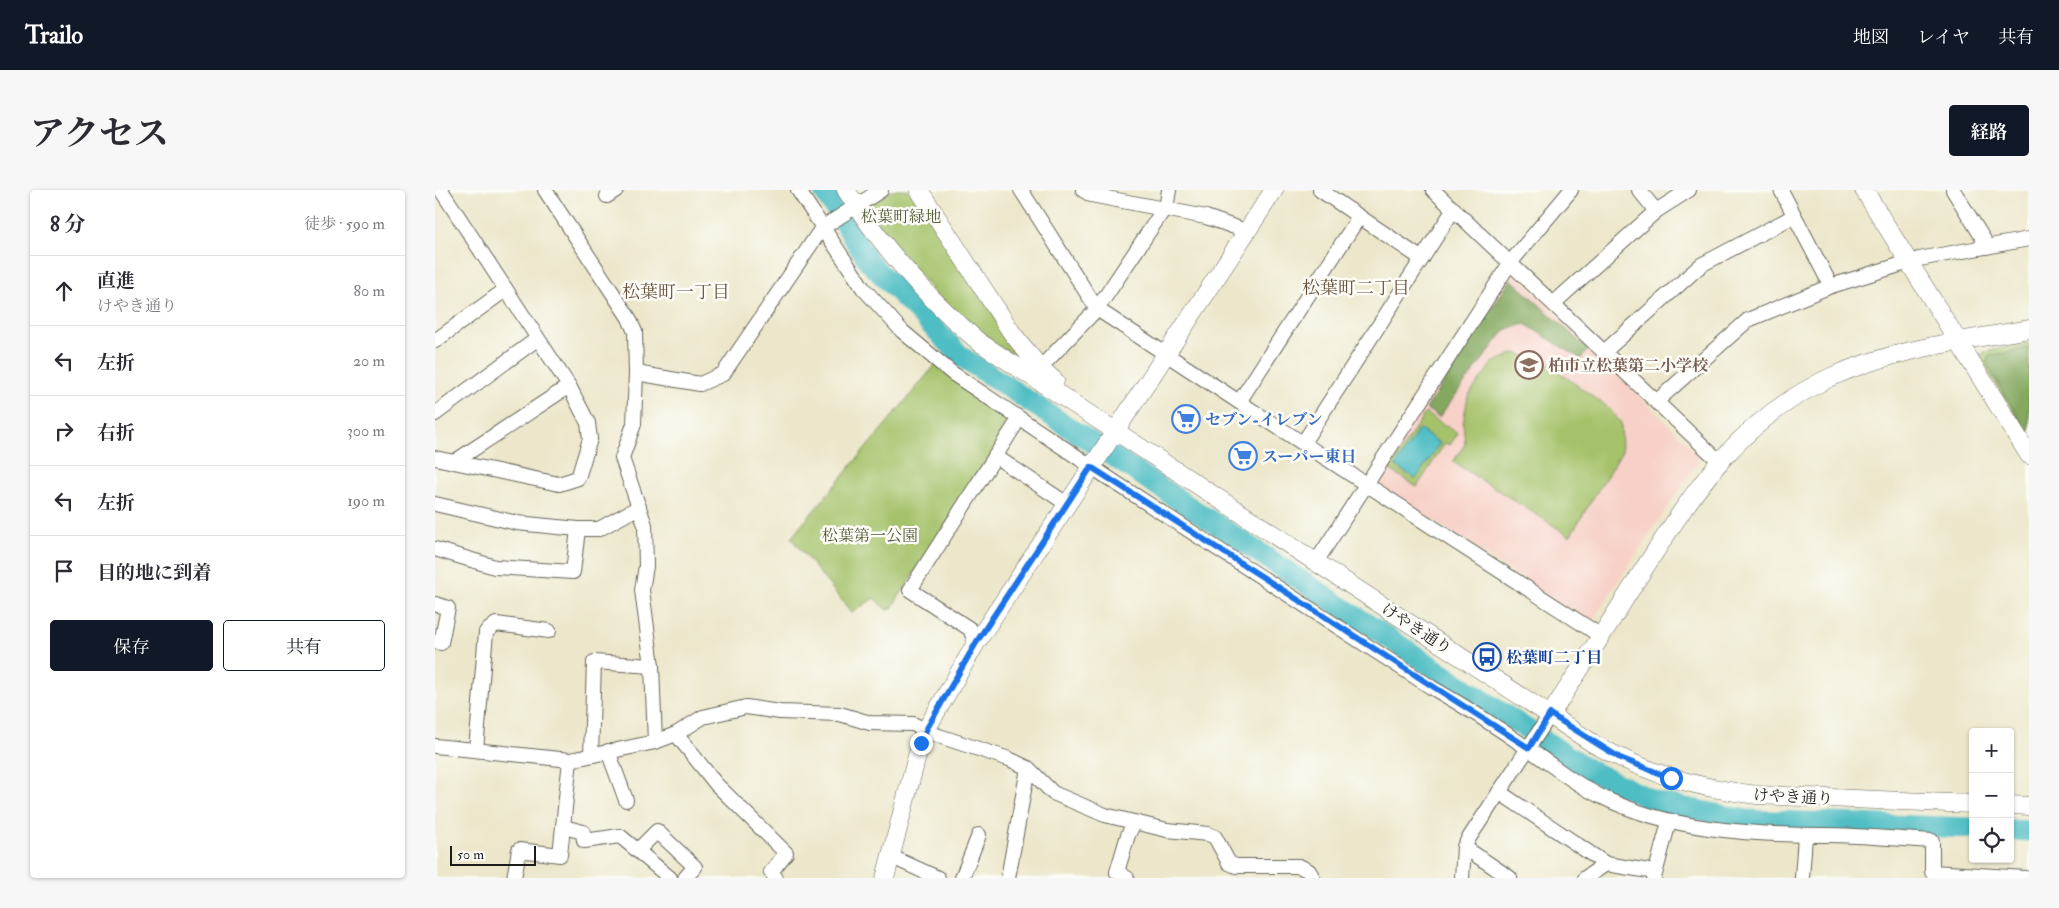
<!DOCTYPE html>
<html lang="ja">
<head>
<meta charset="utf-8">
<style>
	:root { --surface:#fff; --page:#f7f7f7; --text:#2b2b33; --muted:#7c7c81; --line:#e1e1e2; --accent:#111827 }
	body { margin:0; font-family:"IM FELL Double Pica","Noto Serif JP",serif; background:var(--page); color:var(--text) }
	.controls { position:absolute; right:15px; bottom:15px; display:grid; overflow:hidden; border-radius:5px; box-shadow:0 1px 4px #0004 }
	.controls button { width:45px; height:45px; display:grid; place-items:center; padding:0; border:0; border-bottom:1px solid var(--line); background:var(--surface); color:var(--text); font:25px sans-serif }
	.scale { position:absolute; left:15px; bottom:12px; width:86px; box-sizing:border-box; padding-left:5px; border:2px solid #1c1c1c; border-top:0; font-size:14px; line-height:18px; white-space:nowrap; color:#1c1c1c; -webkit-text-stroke:4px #fdfcf7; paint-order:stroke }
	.stop { position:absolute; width:15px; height:15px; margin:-11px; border:4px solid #1a73e8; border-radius:50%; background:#fff }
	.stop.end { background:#1a73e8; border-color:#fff; box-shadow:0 1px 5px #0008 }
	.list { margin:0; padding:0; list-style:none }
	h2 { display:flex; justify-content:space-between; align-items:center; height:65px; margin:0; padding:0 20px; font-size:21px }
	h2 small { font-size:16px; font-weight:400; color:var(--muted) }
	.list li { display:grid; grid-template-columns:32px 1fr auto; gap:15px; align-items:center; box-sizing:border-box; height:70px; padding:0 20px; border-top:1px solid var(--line) }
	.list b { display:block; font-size:19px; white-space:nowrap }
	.list p { margin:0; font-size:16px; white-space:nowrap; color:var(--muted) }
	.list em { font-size:16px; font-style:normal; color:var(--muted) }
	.actions { display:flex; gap:10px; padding:15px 20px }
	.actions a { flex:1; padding:11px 0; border:1px solid var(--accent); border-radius:5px; text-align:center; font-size:18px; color:var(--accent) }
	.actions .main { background:var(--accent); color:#fff }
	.icon { flex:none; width:28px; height:28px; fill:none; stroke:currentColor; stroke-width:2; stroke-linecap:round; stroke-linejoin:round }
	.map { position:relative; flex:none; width:1594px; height:688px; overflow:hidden; border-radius:5px }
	header { display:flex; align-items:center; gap:30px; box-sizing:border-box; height:70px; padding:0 25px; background:var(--accent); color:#fff }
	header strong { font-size:24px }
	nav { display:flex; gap:28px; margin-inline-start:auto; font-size:18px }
	.intro { display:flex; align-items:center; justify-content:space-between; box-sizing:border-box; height:120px; padding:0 30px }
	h1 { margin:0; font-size:35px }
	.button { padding:12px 22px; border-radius:5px; background:var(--accent); color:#fff; font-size:18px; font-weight:700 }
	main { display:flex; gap:30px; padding:0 30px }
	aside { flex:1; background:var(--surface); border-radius:5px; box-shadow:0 1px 4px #0004 }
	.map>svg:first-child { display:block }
	.built { fill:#f7d1c8 }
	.green { fill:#a5c26a; stroke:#606f43 }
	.forest { fill:#84a85e; stroke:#50623d }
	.water { fill:#4fbec4; stroke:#366d70 }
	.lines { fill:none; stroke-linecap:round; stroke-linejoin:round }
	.river { stroke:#4fbec4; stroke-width:21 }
	.minor-casing { stroke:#656359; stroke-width:16 }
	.tertiary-casing { stroke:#656359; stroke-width:19 }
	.minor { stroke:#fff; stroke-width:14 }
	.tertiary { stroke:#fff; stroke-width:18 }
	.route { stroke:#1a73e8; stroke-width:6 }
	.labels { text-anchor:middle; stroke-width:5; stroke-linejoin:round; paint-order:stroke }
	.park-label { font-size:16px; fill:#535e3b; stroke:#fdfcf7 }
	.education-label { font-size:16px; font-weight:bold; fill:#785e54; stroke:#fdfcf7; text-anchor:start }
	.shop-label { font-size:16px; font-weight:bold; fill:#366cbe; stroke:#fdfcf7; text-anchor:start }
	.street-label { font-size:16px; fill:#1c1c1c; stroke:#fdfcf7 }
	.transit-label { font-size:16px; font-weight:bold; fill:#164399; stroke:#fdfcf7; text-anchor:start }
	.neighbourhood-label { font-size:18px; fill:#66523c; stroke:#fdfcf7 }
</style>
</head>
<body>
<header>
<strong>Trailo</strong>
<nav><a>地図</a><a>レイヤ</a><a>共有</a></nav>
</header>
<div class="intro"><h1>アクセス</h1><a class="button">経路</a></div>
<main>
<aside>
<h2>8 分<small>徒歩 · 590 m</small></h2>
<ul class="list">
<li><svg class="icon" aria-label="ahead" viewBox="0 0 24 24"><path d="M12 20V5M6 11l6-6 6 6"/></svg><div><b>直進</b><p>けやき通り</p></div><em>80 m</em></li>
<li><svg class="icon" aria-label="left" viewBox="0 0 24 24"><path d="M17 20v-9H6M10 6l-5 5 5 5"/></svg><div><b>左折</b></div><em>20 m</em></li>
<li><svg class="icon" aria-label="right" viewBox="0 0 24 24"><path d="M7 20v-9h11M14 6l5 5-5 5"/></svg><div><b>右折</b></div><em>300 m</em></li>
<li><svg class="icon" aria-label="left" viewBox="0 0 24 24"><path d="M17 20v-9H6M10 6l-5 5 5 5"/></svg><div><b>左折</b></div><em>190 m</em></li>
<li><svg class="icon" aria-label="arrive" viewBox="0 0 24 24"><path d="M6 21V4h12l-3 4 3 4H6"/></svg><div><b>目的地に到着</b></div></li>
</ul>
<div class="actions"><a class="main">保存</a><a>共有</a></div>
</aside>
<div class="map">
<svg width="1594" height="688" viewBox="0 0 1594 688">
	<rect width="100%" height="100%" fill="#fdfcf7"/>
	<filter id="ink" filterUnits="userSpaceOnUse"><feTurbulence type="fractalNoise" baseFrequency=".02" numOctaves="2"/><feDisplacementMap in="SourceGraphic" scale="10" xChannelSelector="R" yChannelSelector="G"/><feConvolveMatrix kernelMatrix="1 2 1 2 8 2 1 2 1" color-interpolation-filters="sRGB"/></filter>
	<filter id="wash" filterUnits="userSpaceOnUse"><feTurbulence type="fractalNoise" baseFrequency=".0096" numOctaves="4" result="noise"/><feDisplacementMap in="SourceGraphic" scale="20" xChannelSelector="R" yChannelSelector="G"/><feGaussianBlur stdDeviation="1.12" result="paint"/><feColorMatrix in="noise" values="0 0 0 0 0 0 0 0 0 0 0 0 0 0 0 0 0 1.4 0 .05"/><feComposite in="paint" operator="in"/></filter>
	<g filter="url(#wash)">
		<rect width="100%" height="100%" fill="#ece7cb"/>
		<!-- built -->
		<path class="built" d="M1079,82L1266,267L1155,434L940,292L1073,84Z"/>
		<!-- green -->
		<g class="green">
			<path d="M457,0H479L593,177L510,116L432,20L433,16Z"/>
			<path d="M1594,153V247L1545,169L1549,162Z"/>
			<path d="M1080,163L1107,170L1174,218L1186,233L1187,261L1135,346L1018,272L1030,254L1028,233L1033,206L1057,173Z"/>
			<path d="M501,174L579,230L456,419L451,420L439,408L417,423L356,348Z"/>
			<path d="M990,223L1023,243L1015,255L1010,253L982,297L954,279Z"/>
		</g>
		<!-- forest -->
		<g class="forest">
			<path d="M1076,89L1153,159L1146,169L1090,134L1070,140L1004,227L991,219Z"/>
			<path d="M1594,158V245L1551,173L1554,166Z"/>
		</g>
		<!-- water -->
		<path class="water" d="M984,239L1005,253L981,289L960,276Z"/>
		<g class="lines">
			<!-- river -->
			<g class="river">
				<path d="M388,0L434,72L527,167L1154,580L1221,612L1312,630L1538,638"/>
				<path d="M1575,640L1594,641"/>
			</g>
		</g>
	</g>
	<g filter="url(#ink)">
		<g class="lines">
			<defs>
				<g id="minor">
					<path d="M110,0L194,128L200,142L201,183L199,234L187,268L210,335L211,376L207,400L217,476L220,552"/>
					<path d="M363,0L428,98L467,141L517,183L681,293L996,497C1029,516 1061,536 1092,558C1116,574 1138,593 1165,606C1233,640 1316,645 1390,645C1426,645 1461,649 1497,651V682L1591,688"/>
					<path d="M586,0L662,119L804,212L1166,446"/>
					<path d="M648,0L656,5L771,27L811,41"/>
					<path d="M885,0L987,69"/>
					<path d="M998,0L1284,271"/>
					<path d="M1204,0L1221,21"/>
					<path d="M1346,0L1396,96L1484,69L1594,49"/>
					<path d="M1518,0L1549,50L1551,57"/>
					<path d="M172,6L181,0"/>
					<path d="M731,19L734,0"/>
					<path d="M1119,113L1221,21L1254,0"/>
					<path d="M0,151L70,100"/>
					<path d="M1169,162L1266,75L1359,26"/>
					<path d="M605,178L662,119L729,19"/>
					<path d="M201,183L265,194L288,184L387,38L446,0"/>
					<path d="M1222,211L1313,130L1396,96"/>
					<path d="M804,212L924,27"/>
					<path d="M0,224L102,149"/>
					<path d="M868,253L1019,19"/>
					<path d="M560,266L632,314"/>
					<path d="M0,268L124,294L143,288L155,249L153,233L134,196L6,0"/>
					<path d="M19,272L134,196"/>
					<path d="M0,314L82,333L143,339H164L204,317"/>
					<path d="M0,359L60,377L138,382L143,339"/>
					<path d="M881,372L1075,73L1136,0"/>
					<path d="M0,414L13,418L6,453L0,452"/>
					<path d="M541,453L535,439L475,400L584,229"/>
					<path d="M241,544L281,594L351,663L336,682L341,688"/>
					<path d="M0,556L135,570L220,552L241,544L268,527L311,517L345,522L405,524L435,533L478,534L504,546L574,569L593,578L618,603L670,625L732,640L773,644L780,647L794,673L801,676H864L874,681L878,688"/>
					<path d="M41,560L51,442L61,434L114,441"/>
					<path d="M173,561L191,610"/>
					<path d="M156,565L159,472L217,476"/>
					<path d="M1064,602L1171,674"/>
					<path d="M129,637L148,642L149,651L185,646L235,688"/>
					<path d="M1029,657L1075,688"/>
					<path d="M203,660L222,641L260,677L250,688"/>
					<path d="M457,667L503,688"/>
					<path d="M79,688L84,660L125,665L135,570"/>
					<path d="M527,688L544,645"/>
					<path d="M573,688L593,578"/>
					<path d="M692,688L682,682L693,645L699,633"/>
					<path d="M1027,688L1029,657L1034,648L1115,525"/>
					<path d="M1150,688L1171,674L1220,682"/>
					<path d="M1219,688L1234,632"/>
					<path d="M1367,688L1370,646"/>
				</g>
				<g id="tertiary">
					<path d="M411,0C448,59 491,107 544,152L1159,554C1213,584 1262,598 1322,605L1538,614"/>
					<path d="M484,0L577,143L605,178L620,191"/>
					<path d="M1429,0L1594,265"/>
					<path d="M1115,525C1146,478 1175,432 1205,385C1260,300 1301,232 1396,187C1458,159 1528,151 1594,139"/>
					<path d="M1575,615L1594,616"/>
					<path d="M450,688L482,566L491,540L541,453L839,0"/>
				</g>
			</defs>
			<!-- minor casing -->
			<use href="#minor" class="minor-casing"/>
			<!-- tertiary casing -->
			<use href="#tertiary" class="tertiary-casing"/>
			<!-- minor -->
			<use href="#minor" class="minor"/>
			<!-- tertiary -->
			<use href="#tertiary" class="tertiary"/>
		</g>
	</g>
	<g class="lines" filter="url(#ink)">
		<!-- route -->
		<path class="route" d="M486,553L491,540L541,453L656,277L1094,558L1115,524L1185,568L1236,588"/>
	</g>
	<!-- icons -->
	<defs>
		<symbol id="school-ring" viewBox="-11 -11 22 22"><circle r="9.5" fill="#fdfcf7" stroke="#8d6e63" stroke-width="1.5"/><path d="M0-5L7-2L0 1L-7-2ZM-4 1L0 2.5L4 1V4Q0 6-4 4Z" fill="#8d6e63"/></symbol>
		<symbol id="supermarket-ring" viewBox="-11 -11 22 22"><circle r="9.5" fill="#fdfcf7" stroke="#3f7fe0" stroke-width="1.5"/><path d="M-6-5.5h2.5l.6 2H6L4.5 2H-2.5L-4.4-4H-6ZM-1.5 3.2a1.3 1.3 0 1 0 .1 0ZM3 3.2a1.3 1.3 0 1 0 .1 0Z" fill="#3f7fe0"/></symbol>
		<symbol id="bus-ring" viewBox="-11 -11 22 22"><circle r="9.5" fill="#fdfcf7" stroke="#1a4fb4" stroke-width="1.5"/><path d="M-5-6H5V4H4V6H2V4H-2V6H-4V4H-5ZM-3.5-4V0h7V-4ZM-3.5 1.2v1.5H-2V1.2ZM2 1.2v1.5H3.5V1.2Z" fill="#1a4fb4"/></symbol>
	</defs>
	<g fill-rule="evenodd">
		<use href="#school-ring" x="1078" y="159" width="32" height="32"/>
		<use href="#supermarket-ring" x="735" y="213" width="32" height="32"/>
		<use href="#supermarket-ring" x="792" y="250" width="32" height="32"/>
		<use href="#bus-ring" x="1036" y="451" width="32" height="32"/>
	</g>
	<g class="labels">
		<!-- park labels -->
		<g class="park-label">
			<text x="466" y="32">松葉町緑地</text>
			<text x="435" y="351">松葉第一公園</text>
		</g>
		<!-- education labels -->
		<g class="education-label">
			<text x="1113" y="181">柏市立松葉第二小学校</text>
		</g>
		<!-- shop labels -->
		<g class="shop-label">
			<text x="770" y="235">セブン-イレブン</text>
			<text x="827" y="272">スーパー東日</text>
		</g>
		<!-- street labels -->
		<g class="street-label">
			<text transform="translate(982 438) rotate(33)" y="6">けやき通り</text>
			<text transform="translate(1358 606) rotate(3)" y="6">けやき通り</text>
		</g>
		<!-- transit labels -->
		<g class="transit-label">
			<text x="1071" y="473">松葉町二丁目</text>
		</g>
		<!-- neighbourhood labels -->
		<g class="neighbourhood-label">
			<text x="921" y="104">松葉町二丁目</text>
			<text x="241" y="108">松葉町一丁目</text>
		</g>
	</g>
</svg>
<div class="controls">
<button>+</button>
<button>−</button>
<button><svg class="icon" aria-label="locate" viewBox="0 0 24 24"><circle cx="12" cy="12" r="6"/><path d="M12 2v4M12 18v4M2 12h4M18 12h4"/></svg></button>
</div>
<div class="scale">50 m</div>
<div class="stop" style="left:1236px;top:588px"></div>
<div class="stop end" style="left:486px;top:553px"></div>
</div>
</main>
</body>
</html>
